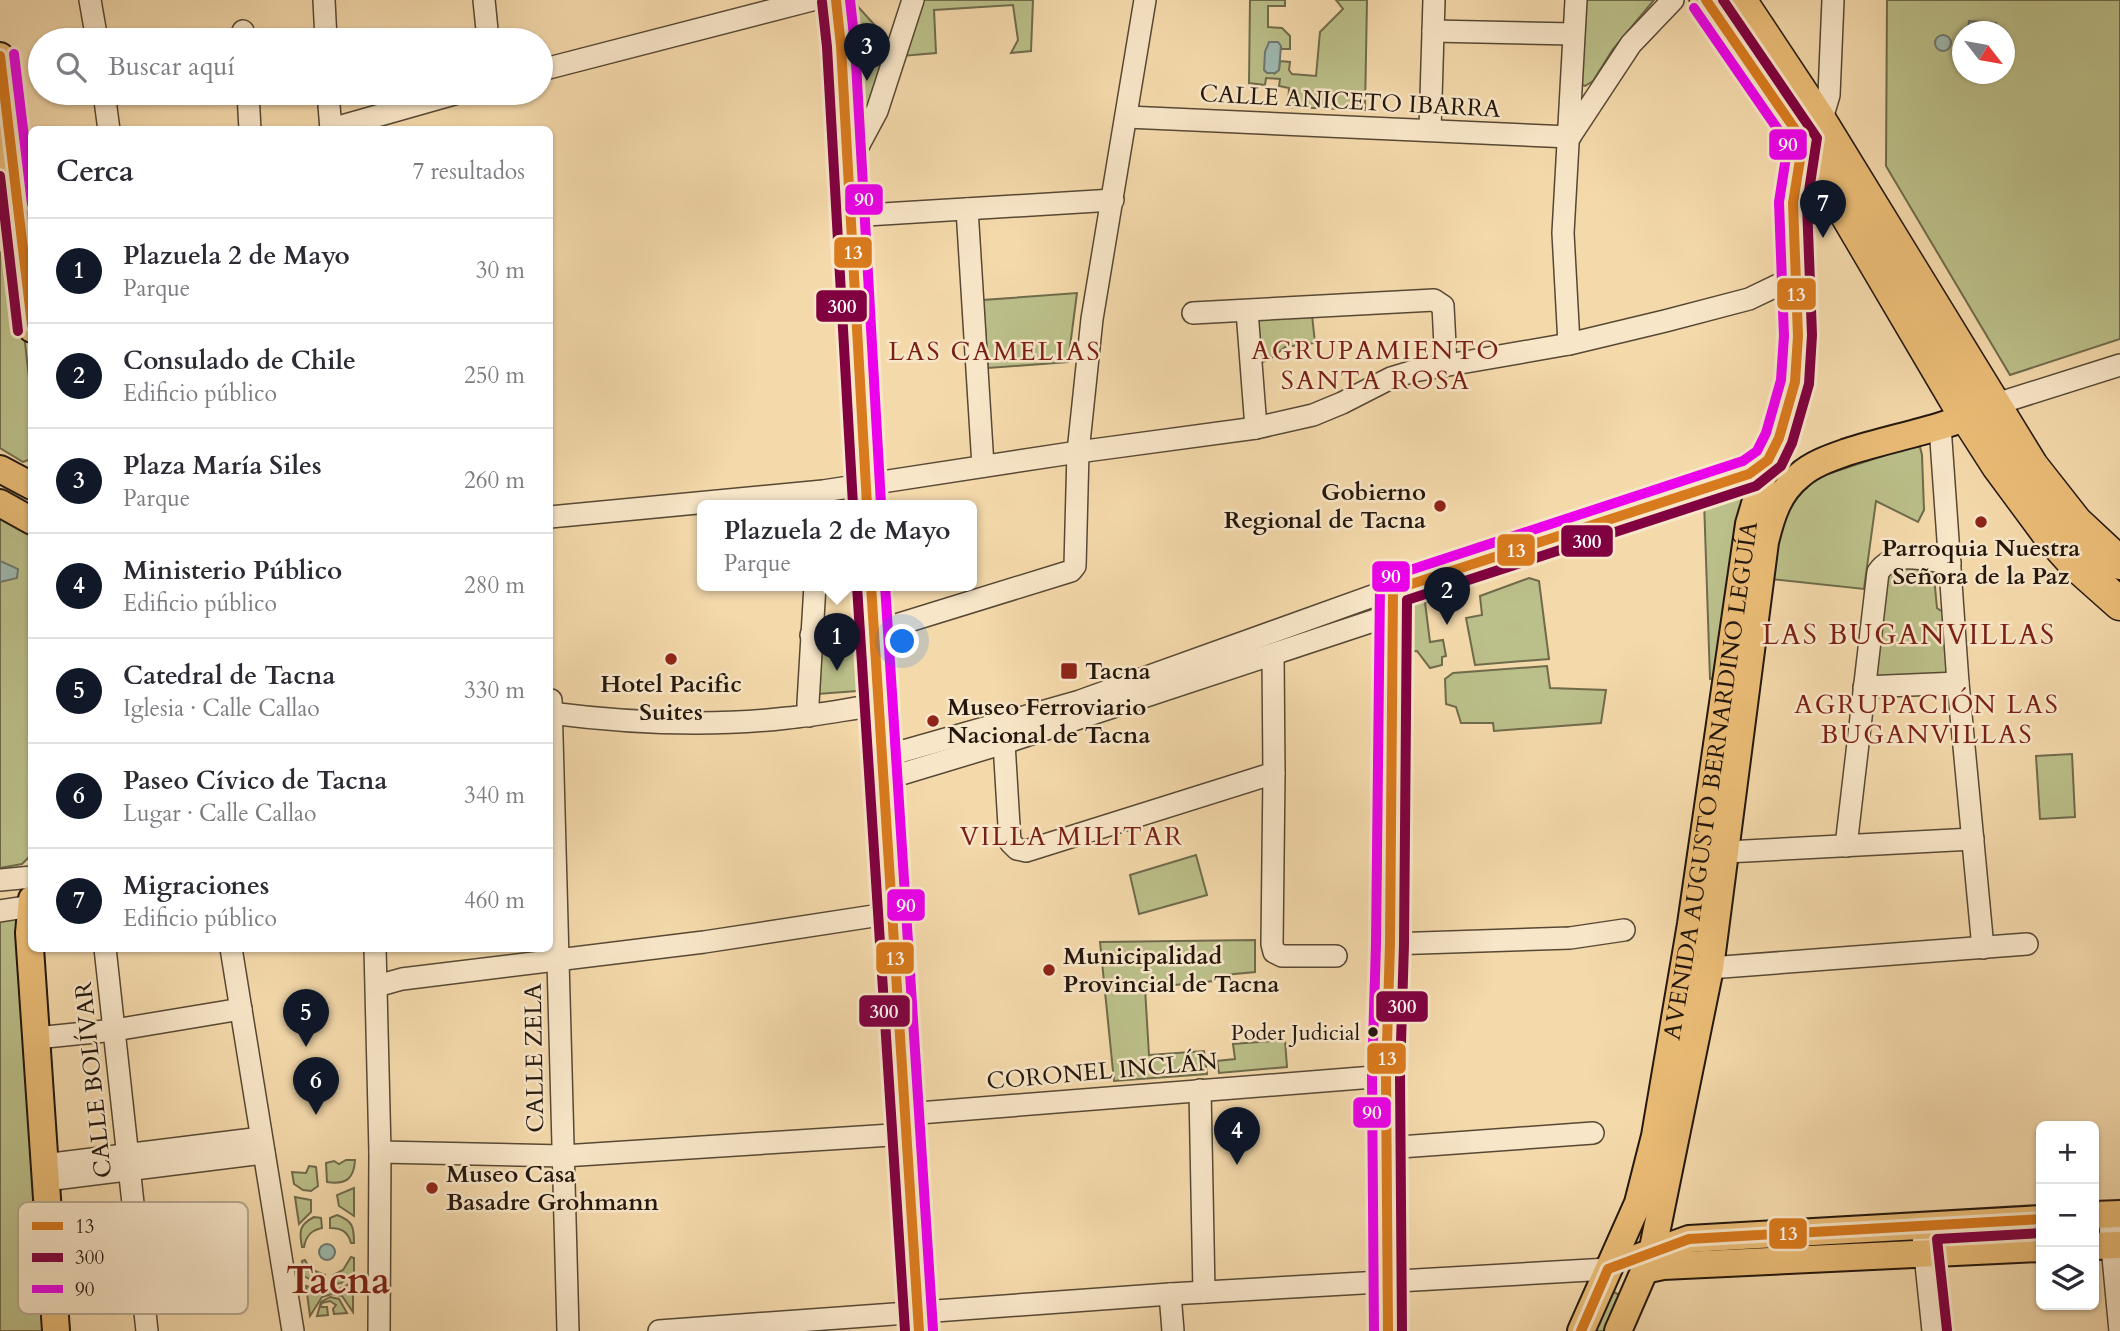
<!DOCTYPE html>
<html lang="es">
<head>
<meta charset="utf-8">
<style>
	:root { --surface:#fff; --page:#f7f7f7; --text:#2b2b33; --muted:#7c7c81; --line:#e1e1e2; --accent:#111827 }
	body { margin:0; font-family:Cardo,serif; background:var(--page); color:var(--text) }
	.controls { position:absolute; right:21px; bottom:21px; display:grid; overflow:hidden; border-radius:10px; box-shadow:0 2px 5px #0004 }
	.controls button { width:63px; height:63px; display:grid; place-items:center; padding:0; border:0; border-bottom:2px solid var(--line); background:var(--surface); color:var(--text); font:35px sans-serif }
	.compass { position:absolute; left:1952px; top:21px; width:63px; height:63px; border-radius:50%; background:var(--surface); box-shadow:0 2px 5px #0004; rotate:121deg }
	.you { position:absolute; left:903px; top:642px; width:24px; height:24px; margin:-18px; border:5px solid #fff; border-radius:50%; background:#1a73e8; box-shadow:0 0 0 10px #1a73e833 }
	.badge { display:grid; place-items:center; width:46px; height:46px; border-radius:50%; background:var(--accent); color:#fff; font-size:23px; font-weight:700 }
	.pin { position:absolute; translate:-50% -58px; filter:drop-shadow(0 2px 4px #0008) }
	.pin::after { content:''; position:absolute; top:37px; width:24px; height:21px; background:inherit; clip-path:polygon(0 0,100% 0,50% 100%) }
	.popup { position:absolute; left:697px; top:500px; width:280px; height:91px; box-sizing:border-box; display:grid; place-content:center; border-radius:10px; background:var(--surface); filter:drop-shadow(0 2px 5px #0005); font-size:23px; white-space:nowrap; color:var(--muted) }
	.popup b { font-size:26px; color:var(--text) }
	.popup::after { content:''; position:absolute; left:50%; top:100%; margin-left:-14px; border:14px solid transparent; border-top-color:var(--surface) }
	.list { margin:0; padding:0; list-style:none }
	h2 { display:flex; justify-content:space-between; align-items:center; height:91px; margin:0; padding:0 28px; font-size:30px }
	h2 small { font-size:23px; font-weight:400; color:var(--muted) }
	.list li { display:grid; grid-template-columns:46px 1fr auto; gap:21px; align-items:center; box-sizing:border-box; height:105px; padding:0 28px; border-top:2px solid var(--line) }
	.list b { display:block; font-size:26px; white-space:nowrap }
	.list p { margin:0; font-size:23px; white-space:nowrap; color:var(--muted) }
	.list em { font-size:23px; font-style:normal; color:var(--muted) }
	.icon { flex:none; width:38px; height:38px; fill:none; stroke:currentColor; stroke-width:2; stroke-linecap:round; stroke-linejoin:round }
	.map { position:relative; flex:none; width:2120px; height:1331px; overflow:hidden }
	.search { position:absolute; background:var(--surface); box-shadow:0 2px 5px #0004; left:28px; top:28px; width:525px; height:77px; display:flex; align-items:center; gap:18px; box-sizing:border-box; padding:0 24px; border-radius:38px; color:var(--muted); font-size:26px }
	.panel { position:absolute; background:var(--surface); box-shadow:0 2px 5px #0004; left:28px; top:126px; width:525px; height:826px; border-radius:10px }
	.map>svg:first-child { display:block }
	.green { fill:#bbbf89; stroke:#6f6b4b; stroke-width:2; fill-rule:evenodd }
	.water { fill:#9eb9b1; stroke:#6d786f; stroke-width:2 }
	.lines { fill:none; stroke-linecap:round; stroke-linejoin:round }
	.minor-casing { stroke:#574834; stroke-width:24 }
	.major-casing { stroke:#23170d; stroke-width:30 }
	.highway-casing { stroke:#23170d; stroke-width:35 }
	.minor { stroke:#f8e6c8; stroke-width:21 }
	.major { stroke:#eabc76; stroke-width:26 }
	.highway { stroke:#eabc76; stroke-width:32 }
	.bus-1-casing { stroke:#f8e6c8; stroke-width:16 }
	.bus-2-casing { stroke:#f8e6c8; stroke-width:16 }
	.bus-3-casing { stroke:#f8e6c8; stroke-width:16 }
	.bus-1 { stroke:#d87a1e; stroke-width:10 }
	.bus-2 { stroke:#800040; stroke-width:10 }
	.bus-3 { stroke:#eb01eb; stroke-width:10 }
	.poi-dot { fill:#8f2418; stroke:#f8e6c8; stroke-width:2.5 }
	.bus-dot { fill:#23170d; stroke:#f8e6c8; stroke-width:2.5 }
	.labels { text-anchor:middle; stroke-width:5; stroke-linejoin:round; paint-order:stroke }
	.bus-label { font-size:22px; fill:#23170d; stroke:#f8e6c8; text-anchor:end }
	.street-label { font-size:24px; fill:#23170d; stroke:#f8e6c8 }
	.poi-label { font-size:24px; font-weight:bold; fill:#23170d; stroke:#f8e6c8; text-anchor:start }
	.neighbourhood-label { font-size:26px; letter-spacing:2px; fill:#7a1f14; stroke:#f8e6c8 }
	.quarter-label { font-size:28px; letter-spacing:2px; fill:#7a1f14; stroke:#f8e6c8 }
	.town-label { font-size:38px; font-weight:bold; fill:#7a1f14; stroke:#f8e6c8 }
	.key { fill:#f8e6c8; stroke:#b8a890; stroke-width:2 }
	.key-label { font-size:19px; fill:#23170d }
	.line-badge { stroke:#f8e6c8; stroke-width:2.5 }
	.badge-label { font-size:19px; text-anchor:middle; font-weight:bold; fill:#fff }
</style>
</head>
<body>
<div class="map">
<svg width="2120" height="1331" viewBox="0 0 2120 1331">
	<rect width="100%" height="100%" fill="#f4d9ab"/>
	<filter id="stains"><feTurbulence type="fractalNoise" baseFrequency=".00286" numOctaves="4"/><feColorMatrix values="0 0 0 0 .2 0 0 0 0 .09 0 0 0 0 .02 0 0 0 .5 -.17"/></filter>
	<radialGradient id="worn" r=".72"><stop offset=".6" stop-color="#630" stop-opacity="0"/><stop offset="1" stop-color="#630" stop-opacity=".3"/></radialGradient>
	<!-- green -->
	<g class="green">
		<path d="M852,0L890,42L862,120Z"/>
		<path d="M917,0H1033L1031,51L1011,53L1018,40L1013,5L934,10L936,53L902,56Z"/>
		<path d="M1250,0H1285V6H1268V27L1282,28L1290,36V49H1281V46L1275,73L1279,70L1280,61L1290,62L1289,70L1292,74L1316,76L1320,32L1343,9L1336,0H1367L1365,110L1288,107L1289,88L1279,86L1280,79L1266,78L1265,85L1249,83Z"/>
		<path d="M1585,0H1654L1613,49L1593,81L1585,86L1580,84Z"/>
		<path d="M1887,0H2120V339L2010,375L1886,166ZM1962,32H2004V74H1962Z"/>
		<path d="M0,252L10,253L16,260L32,406L31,459L23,462L0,448Z"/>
		<path d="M1077,293L1068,362L988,368L983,300Z"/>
		<path d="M1312,315L1315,343L1285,347L1273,357L1259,364L1255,324L1265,317Z"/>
		<path d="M1914,446L1920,447L1922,455L1924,510L1918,522L1876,501L1864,589L1771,579L1779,519L1803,487L1827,474Z"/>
		<path d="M1739,493L1744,495L1714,678L1710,679L1704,500Z"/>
		<path d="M0,509L32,526L31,855L22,864L0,868Z"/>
		<path d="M1891,566H1933L1937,608L1944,613L1948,677L1873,681L1885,576Z"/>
		<path d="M1453,578L1466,594L1425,602L1430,642L1443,640L1446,656L1442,657V665L1430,668L1417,651L1402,652L1403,596Z"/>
		<path d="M1529,578L1539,581L1549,659L1475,665L1466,618L1482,615L1480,596Z"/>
		<path d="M858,639L861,642L863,686L857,691L818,694L816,644Z"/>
		<path d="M1547,666L1550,688L1606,690L1601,723L1494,731L1493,723H1461L1456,707L1446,704L1445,679L1453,673Z"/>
		<path d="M2072,754L2075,817L2040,819L2036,756Z"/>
		<path d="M1196,855L1207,895L1139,914L1130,875Z"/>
		<path d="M14,913L20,920L45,1331H0V916Z"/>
		<path d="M1255,940V972L1214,976V981L1145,988L1149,1055L1204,1051L1207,1074L1114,1081L1100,942Z"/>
		<path d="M1285,1040L1287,1067L1219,1073L1217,1061L1235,1059L1233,1044Z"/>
		<path d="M346,1160H355C354,1178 347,1185 327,1182L326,1163L334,1161L339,1164Z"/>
		<path d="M309,1166L316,1167L318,1186L311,1191L303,1190L294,1184L292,1172L306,1173Z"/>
		<path d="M354,1188V1216L339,1206L337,1195Z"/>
		<path d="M295,1197L311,1200V1212L299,1224Z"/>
		<path d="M337,1215C353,1221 354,1227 354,1243H351C348,1232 342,1228 330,1228V1218Z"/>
		<path d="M314,1217L321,1218L322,1228C311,1230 306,1236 304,1247H302C299,1231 299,1225 314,1217Z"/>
		<path d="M2041,1230V1238L1944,1242L1941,1233Z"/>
		<path d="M351,1257L354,1258V1273L341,1283L334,1284L333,1275L343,1270Z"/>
		<path d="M305,1260L310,1269L325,1275V1284H318L304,1276L302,1261Z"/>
		<path d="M353,1281V1312L342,1296L332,1294L322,1297L310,1316L306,1286C327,1292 334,1295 353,1281Z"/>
		<path d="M1612,1291L1627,1299L1613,1331H1595Z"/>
		<path d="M330,1297L339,1299L347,1313L334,1314L333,1309L336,1305L330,1301L322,1303L320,1307H327L328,1315L317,1316L321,1302Z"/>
	</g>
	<!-- water -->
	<g class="water">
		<path d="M1969,21L1996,23L1995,31H1968Z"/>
		<circle cx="1943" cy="43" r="8"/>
		<path d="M1269,42H1278L1281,46L1279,70L1275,73H1267L1264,70L1265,52Z"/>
		<path d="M0,561L18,569L17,578L0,582Z"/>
		<circle cx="327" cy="1252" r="8"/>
	</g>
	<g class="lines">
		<defs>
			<g id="minor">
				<path d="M90,0L97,40"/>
				<path d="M324,0L326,40"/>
				<path d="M484,0L488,40"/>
				<path d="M836,0L841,46L867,505"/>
				<path d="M243,31L244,40"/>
				<path d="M1433,31L1573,34"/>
				<path d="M541,70L812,0"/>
				<path d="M104,93L109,130"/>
				<path d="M248,93L250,130"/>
				<path d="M328,93L331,130"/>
				<path d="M1127,117L1570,137"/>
				<path d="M1821,122L1829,95L1833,0"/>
				<path d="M331,129L458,93"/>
				<path d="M1430,130L1434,0"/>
				<path d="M1571,135L1631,44L1673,0"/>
				<path d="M847,167L877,111L913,0"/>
				<path d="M967,209L983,466"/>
				<path d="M850,216L1113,200"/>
				<path d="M1247,311L1256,428"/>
				<path d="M1193,313L1434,300L1443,306L1446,365"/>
				<path d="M1569,344L1563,233L1576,0"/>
				<path d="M1993,405L2120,365"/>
				<path d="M1940,426L1958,683L1983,948"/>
				<path d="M550,517L823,491L1078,452L1256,428L1313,415L1342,403L1391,378L1414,371L1569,344L1665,321L1749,299L1795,277"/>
				<path d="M871,585L919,1331"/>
				<path d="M811,635L874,630L896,625L1071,571L1075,566L1078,452L1092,319L1145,0"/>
				<path d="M1864,687L1958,683"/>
				<path d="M551,700L568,1331"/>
				<path d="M550,713C628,723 709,727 787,718C818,715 848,709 878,705"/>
				<path d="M809,716L808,703L815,585"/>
				<path d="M1004,743L1010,842L1017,849L1026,851L1274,773L1273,655"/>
				<path d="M882,757L1080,701L1431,575L1738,479L1759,468L1768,460"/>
				<path d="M1274,773L1272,944L1274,952L1282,956H1336"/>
				<path d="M885,779L1004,743L1394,614"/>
				<path d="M1846,846L1878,572C1894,549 1925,560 1950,563"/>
				<path d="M1726,852L1973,839"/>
				<path d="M0,880L32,877"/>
				<path d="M0,911L32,906"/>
				<path d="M1390,944L1570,938L1624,930"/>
				<path d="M105,948L147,1331"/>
				<path d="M231,948L293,1331"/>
				<path d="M375,948L380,1152L379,1331"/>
				<path d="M1696,969L2027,944"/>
				<path d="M377,986L402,979L704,942L893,913"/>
				<path d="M36,1038L115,1030L241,1009"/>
				<path d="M1200,1090L1204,1292"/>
				<path d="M906,1114L1386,1076"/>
				<path d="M1386,1148L1593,1133"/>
				<path d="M380,1152L563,1156L907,1134"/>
				<path d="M44,1165L260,1138"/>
				<path d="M46,1180L264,1153"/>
				<path d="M2109,1215L2120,1331"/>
				<path d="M1922,1226L1933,1331"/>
				<path d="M1170,1294L1173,1331"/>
				<path d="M659,1331L1170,1294L1608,1269"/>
				<path d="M1388,1331L1386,1076L1390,944L1393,590"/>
			</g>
			<g id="major">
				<path d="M0,56L32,329"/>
				<path d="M0,469L32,486"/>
				<path d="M0,503L32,521"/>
				<path d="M32,899L29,933L56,1331"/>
				<path d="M2094,1215L2120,1214"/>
				<path d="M2094,1246L2120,1245"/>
				<path d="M1639,1257L1689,1239L2041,1219"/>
				<path d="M1644,1270L1663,1266L2041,1248"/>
				<path id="s1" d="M1581,1331L1638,1203L1655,1136L1691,924L1749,524L1768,460L1779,438L1795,382L1798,336L1793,203L1803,141L1810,133"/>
				<path d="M1618,1331L1652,1253L1710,968L1765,542C1771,517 1778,493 1799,476C1812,464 1830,458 1847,452C1893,437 1941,430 1985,409"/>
			</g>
			<g id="highway">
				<path d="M1706,0L1803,141L1955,399L1998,466L2049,535L2075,564L2120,604"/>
				<path d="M1740,0L1821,122L2032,466L2076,522L2120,563"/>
			</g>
		</defs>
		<!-- minor casing -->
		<use href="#minor" class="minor-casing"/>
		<!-- major casing -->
		<use href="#major" class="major-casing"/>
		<!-- highway casing -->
		<use href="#highway" class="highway-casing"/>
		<!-- minor -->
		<use href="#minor" class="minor"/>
		<!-- major -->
		<use href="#major" class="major"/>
		<!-- highway -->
		<use href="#highway" class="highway"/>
		<defs>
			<g id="bus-1">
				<path d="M836,0L841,46L867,505"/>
				<path d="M0,56L32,325"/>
				<path d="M871,585L919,1331"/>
				<path d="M1388,1331L1386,1076L1390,944L1393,590L1749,474L1768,460L1779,438L1795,382L1798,336L1793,203L1803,141L1706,0"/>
				<path d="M1581,1331L1608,1269L1689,1239L2041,1219"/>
			</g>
			<g id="bus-2">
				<path d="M822,2L827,47L853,505"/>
				<path d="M0,176L18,331"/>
				<path d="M857,586L905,1331"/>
				<path d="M1947,1330L1937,1239L2041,1233"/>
				<path d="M1402,1331L1400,1076L1404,944L1407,600L1756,486L1781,466L1792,443L1809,384L1812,335L1807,204L1817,138L1723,0"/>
			</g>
			<g id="bus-3">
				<path d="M850,0L855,45L881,504"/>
				<path d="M14,54L32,204"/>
				<path d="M885,585L933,1330"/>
				<path d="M1374,1331L1372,1076L1376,944L1380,585L1389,577L1743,461L1757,451L1766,433L1781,380L1784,336L1779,202L1788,144L1694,8"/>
			</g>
		</defs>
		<!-- bus-1 casing -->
		<use href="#bus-1" class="bus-1-casing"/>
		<!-- bus-2 casing -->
		<use href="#bus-2" class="bus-2-casing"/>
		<!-- bus-3 casing -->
		<use href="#bus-3" class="bus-3-casing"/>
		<!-- bus-1 -->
		<use href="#bus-1" class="bus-1"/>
		<!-- bus-2 -->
		<use href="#bus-2" class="bus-2"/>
		<!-- bus-3 -->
		<use href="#bus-3" class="bus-3"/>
	</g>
	<!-- markers -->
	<g class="poi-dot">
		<circle cx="1440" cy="506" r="7"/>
		<circle cx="1981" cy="522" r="7"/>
		<circle cx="671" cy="659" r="7"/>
		<rect x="1060" y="662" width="18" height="18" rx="3.5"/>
		<circle cx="933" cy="721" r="7"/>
		<circle cx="1049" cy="970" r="7"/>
		<circle cx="432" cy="1188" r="7"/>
	</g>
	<circle class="bus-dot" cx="1373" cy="1032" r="6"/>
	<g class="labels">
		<!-- bus labels -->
		<g class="bus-label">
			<text x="1360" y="1040">Poder Judicial</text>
		</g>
		<!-- street labels -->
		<g class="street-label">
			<text transform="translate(1350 101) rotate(3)" y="8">CALLE ANICETO IBARRA</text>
			<text dy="8" stroke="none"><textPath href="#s1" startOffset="569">AVENIDA AUGUSTO BERNARDINO LEGUÍA</textPath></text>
			<text transform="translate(534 1058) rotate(-91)" y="8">CALLE ZELA</text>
			<text transform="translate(1102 1071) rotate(-5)" y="8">CORONEL INCLÁN</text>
			<text transform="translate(93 1080) rotate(-96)" y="8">CALLE BOLÍVAR</text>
		</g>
		<!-- poi labels -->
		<g class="poi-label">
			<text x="1426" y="500" text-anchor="end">Gobierno<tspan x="1426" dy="28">Regional de Tacna</tspan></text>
			<text x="1981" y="556" text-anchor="middle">Parroquia Nuestra<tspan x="1981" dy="28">Señora de la Paz</tspan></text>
			<text x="1085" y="679">Tacna</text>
			<text x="671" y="692" text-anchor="middle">Hotel Pacific<tspan x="671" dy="28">Suites</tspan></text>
			<text x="947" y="715">Museo Ferroviario<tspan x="947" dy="28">Nacional de Tacna</tspan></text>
			<text x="1063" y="964">Municipalidad<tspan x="1063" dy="28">Provincial de Tacna</tspan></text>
			<text x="446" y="1182">Museo Casa<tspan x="446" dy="28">Basadre Grohmann</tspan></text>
		</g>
		<!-- neighbourhood labels -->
		<g class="neighbourhood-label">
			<text x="1376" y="359">AGRUPAMIENTO<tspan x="1376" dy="30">SANTA ROSA</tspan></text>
			<text x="995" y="360">LAS CAMELIAS</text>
			<text x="1927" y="713">AGRUPACIÓN LAS<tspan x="1927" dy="30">BUGANVILLAS</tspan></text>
			<text x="1072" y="845">VILLA MILITAR</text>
		</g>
		<!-- quarter labels -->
		<g class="quarter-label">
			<text x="1909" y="644">LAS BUGANVILLAS</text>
		</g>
		<!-- town labels -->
		<g class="town-label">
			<text x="338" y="1293">Tacna</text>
		</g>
	</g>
	<!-- legend -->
	<rect x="18" y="1202" width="230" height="112" rx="10" class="key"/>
	<rect x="32" y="1222" width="31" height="8" fill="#d87a1e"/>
	<rect x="32" y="1253" width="31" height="9" fill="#800040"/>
	<rect x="32" y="1285" width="31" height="8" fill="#eb01eb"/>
	<g class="key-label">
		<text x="75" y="1233">13</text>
		<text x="75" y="1264">300</text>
		<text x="75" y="1296">90</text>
	</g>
	<g class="line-badge">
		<rect x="1768" y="128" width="40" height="33" rx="7" fill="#eb01eb"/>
		<rect x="844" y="183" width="40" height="33" rx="7" fill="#eb01eb"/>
		<rect x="833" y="236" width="40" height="33" rx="7" fill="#d87a1e"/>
		<rect x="1776" y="277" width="41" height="34" rx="7" fill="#d87a1e"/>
		<rect x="815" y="289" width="53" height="34" rx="7" fill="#800040"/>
		<rect x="1560" y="524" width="54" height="34" rx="7" fill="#800040"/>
		<rect x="1496" y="533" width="40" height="34" rx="7" fill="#d87a1e"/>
		<rect x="1371" y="560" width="40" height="33" rx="7" fill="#eb01eb"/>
		<rect x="886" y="888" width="40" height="34" rx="7" fill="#eb01eb"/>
		<rect x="875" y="941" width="40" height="34" rx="7" fill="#d87a1e"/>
		<rect x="1375" y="990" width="54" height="33" rx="7" fill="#800040"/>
		<rect x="858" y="994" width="53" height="34" rx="7" fill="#800040"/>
		<rect x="1366" y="1042" width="41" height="33" rx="7" fill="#d87a1e"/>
		<rect x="1352" y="1096" width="40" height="33" rx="7" fill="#eb01eb"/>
		<rect x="1768" y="1217" width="40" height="33" rx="7" fill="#d87a1e"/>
	</g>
	<g class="badge-label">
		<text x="1788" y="151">90</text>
		<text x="864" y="206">90</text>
		<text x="853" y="259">13</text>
		<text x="1796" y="301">13</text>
		<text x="842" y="313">300</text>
		<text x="1587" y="548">300</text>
		<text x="1516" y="557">13</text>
		<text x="1391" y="583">90</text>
		<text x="906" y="912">90</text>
		<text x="895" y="965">13</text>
		<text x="1402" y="1013">300</text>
		<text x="884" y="1018">300</text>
		<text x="1387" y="1065">13</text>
		<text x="1372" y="1119">90</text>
		<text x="1788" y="1240">13</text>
	</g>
	<rect width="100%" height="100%" filter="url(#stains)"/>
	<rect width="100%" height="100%" fill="url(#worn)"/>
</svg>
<div class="controls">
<button>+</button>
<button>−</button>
<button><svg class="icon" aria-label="layers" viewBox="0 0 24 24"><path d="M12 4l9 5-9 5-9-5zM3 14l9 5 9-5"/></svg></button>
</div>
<svg class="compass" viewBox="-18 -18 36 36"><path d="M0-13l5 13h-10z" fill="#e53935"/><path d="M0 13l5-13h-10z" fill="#7c7c81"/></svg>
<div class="you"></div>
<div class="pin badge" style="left:837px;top:671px">1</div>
<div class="popup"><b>Plazuela 2 de Mayo</b>Parque</div>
<div class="pin badge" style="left:1447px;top:625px">2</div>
<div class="pin badge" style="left:867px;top:81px">3</div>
<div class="pin badge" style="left:1237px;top:1165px">4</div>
<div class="pin badge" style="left:306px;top:1047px">5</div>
<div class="pin badge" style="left:316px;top:1115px">6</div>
<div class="pin badge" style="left:1823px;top:238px">7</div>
<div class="search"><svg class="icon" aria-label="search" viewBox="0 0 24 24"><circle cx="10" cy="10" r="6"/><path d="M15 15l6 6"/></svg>Buscar aquí</div>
<section class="panel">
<h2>Cerca<small>7 resultados</small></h2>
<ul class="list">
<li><span class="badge">1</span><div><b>Plazuela 2 de Mayo</b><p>Parque</p></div><em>30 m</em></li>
<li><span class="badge">2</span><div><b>Consulado de Chile</b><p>Edificio público</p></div><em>250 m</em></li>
<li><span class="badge">3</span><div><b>Plaza María Siles</b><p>Parque</p></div><em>260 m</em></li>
<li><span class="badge">4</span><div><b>Ministerio Público</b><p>Edificio público</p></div><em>280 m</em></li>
<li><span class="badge">5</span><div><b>Catedral de Tacna</b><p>Iglesia · Calle Callao</p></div><em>330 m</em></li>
<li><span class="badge">6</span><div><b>Paseo Cívico de Tacna</b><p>Lugar · Calle Callao</p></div><em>340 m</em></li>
<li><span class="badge">7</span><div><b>Migraciones</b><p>Edificio público</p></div><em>460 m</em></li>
</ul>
</section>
</div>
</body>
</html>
